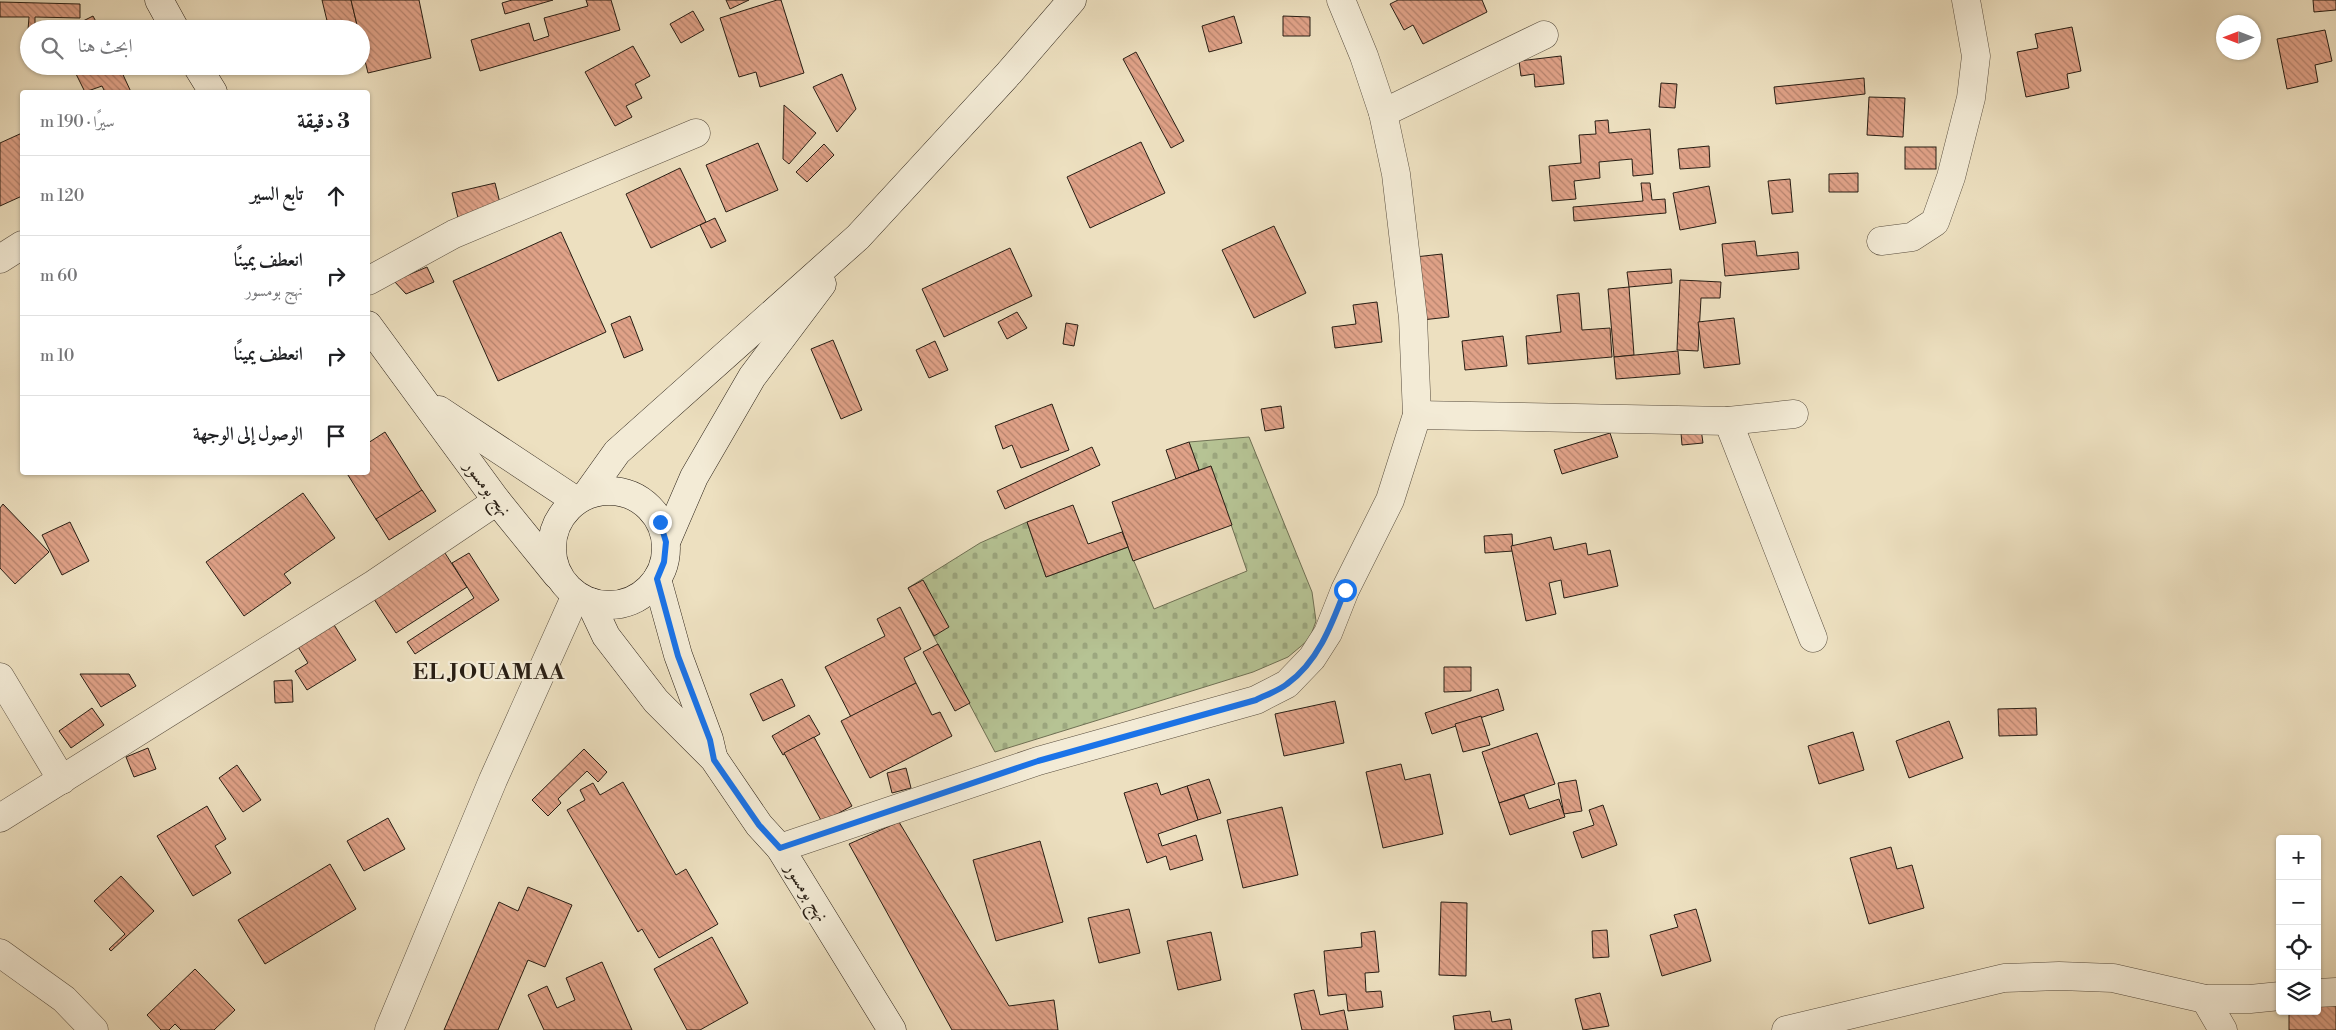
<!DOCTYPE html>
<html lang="ar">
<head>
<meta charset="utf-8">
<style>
	:root { --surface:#fff; --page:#f2f2f2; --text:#202124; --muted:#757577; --line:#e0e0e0 }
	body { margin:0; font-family:"Libre Bodoni",Amiri,serif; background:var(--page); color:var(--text); direction:rtl }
	.controls { position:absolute; right:15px; bottom:15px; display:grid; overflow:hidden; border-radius:5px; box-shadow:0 1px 4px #0004 }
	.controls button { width:45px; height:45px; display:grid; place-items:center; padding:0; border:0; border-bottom:1px solid var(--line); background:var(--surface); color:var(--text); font:25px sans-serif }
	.compass { position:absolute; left:2216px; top:15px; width:45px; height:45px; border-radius:50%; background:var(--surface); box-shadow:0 1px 4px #0004; rotate:270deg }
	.stop { position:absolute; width:15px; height:15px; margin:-11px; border:4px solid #1a73e8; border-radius:50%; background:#fff }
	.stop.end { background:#1a73e8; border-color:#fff; box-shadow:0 1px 5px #0008 }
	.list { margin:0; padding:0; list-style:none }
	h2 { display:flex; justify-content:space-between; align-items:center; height:65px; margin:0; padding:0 20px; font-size:21px }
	h2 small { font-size:16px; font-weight:400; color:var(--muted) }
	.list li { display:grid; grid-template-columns:32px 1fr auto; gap:15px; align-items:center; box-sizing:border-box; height:80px; padding:0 20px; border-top:1px solid var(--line) }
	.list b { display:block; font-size:19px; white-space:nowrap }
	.list p { margin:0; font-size:16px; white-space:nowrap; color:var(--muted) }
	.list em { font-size:16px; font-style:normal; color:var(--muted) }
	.icon { flex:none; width:28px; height:28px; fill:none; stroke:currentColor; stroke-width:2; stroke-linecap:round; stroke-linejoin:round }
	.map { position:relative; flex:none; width:2336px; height:1030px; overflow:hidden; direction:ltr }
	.search { position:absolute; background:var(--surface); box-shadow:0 1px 4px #0004; left:20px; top:20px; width:350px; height:55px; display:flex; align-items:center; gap:12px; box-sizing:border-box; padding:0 18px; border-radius:28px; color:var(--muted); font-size:19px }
	.panel { position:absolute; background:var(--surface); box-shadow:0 1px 4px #0004; left:20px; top:90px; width:350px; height:385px; border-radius:5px; direction:rtl }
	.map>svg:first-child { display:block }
	.cemetery { fill:url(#cemetery-stones); stroke:#6f7054 }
	.building { fill:url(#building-back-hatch); stroke:#281e14 }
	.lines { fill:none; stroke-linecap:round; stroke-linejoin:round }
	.street-casing { stroke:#594e3f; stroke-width:29 }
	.secondary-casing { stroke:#281e14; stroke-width:29 }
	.street { stroke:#f3ebd6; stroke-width:28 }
	.secondary { stroke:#f3ebd6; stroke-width:28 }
	.route { stroke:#1a73e8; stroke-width:6 }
	.labels { text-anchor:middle; stroke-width:4.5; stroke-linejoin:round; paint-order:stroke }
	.street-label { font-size:18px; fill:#281e14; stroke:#f3ebd6 }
	.district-label { font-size:22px; font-weight:bold; letter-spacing:1px; fill:#281e14; stroke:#f3ebd6 }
</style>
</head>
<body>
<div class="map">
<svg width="2336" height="1030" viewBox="0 0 2336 1030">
	<defs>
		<pattern id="cemetery-stones" width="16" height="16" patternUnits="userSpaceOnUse" patternTransform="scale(1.25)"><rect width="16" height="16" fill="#b6c394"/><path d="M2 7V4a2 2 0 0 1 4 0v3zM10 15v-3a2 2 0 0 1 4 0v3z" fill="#9ca77f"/></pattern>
		<pattern id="building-back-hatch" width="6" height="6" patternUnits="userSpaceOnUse" patternTransform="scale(1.25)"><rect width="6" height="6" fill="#e0a288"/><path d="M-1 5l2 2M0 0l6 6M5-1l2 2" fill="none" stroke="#b6836e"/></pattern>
	</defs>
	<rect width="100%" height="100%" fill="#ede0c0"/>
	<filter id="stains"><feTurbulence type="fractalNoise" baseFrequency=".004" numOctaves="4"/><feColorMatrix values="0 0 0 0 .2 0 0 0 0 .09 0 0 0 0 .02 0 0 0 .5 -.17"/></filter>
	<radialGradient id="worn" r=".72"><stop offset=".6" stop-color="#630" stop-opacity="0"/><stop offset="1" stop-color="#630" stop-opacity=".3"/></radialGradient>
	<!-- cemetery -->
	<path class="cemetery" d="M1249,437L1312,592L1316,621L1311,635L1306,642L1288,657L1253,672L995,752L908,588L980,543L1027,522L1046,577L1128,547L1154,609L1247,571L1211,466L1199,470L1189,442Z"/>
	<!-- building -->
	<g class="building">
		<path d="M322,0H351L358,29H329Z"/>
		<path d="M351,0H419L431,58L368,73L361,45V29H358Z"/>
		<path d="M512,0H553L505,14L502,3Z"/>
		<path d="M586,0H611L620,30L480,71L471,40L529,23L534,41L549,36L544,18L588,6Z"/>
		<path d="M726,0H749L730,9Z"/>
		<path d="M777,0H781L804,73L760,87L756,72L739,77L720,18Z"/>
		<path d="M1398,0H1482L1487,12L1423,44L1413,25L1404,30L1390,4Z"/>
		<path d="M2313,0H2336V10L2314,12Z"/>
		<path d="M0,2L80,4V18L35,17V29L28,30L29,17H0Z"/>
		<path d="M693,11L704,30L681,43L670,24Z"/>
		<path d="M93,16L100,29H67Z"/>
		<path d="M1234,16L1242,43L1209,52L1202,26Z"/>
		<path d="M1283,16L1310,17V36H1283Z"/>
		<path d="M2072,27L2081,71L2067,74L2069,88L2026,97L2017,52L2038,48L2035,34Z"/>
		<path d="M2325,30L2332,61L2315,65L2318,82L2287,89L2277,39Z"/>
		<path d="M633,46L650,76L635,84L642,98L626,106L632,117L615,126L585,72Z"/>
		<path d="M1136,52L1184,141L1171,148L1123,59Z"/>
		<path d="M1561,56L1564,84L1535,87L1534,74L1521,76L1519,61Z"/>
		<path d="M72,66H119L131,92H105L102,86L85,92Z"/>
		<path d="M842,74L856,109L837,132L813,87Z"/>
		<path d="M1864,78L1865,94L1776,104L1774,87Z"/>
		<path d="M1661,83L1677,84L1675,108L1659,107Z"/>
		<path d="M1869,97L1905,98L1903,137L1867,135Z"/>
		<path d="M784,105L816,133L789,164L783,159Z"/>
		<path d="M1608,120L1609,133L1650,129L1653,174L1633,176L1632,159L1599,162L1600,178L1574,181L1576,199L1552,201L1549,166L1581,163L1579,135L1596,134L1595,121Z"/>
		<path d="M22,133V196L0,206V143Z"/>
		<path d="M1141,142L1165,193L1090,228L1067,177Z"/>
		<path d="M758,143L778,190L726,212L706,165Z"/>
		<path d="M824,144L834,155L807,182L796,172Z"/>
		<path d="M1709,146L1710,167L1680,169L1678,149Z"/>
		<rect x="1905" y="147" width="31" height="22"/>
		<path d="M680,168L706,222L651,248L626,194Z"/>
		<path d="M1858,173V192H1829V174Z"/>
		<path d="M1790,179L1793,212L1772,214L1768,181Z"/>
		<path d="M495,183L501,207L458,218L452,193Z"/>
		<path d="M1641,183H1650L1652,200L1665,199L1666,213L1574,221L1573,207L1643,201Z"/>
		<path d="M1709,186L1716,223L1680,230L1673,193Z"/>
		<path d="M715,218L726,241L711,248L700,225Z"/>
		<path d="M1274,226L1306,293L1254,318L1222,250Z"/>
		<path d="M561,232L606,332L498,381L453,281Z"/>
		<path d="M1755,241L1757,256L1798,252L1799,269L1725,276L1722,244Z"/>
		<path d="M1010,248L1032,296L944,337L922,289Z"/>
		<path d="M1442,254L1449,317L1422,320L1415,257Z"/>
		<path d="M427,267L434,282L406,294L394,281Z"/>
		<path d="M1671,269L1672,283L1629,287L1627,272Z"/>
		<path d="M1680,280L1721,282L1720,298H1701L1698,351L1677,350Z"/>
		<path d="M1629,287L1634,355L1614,357L1608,289Z"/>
		<path d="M1579,293L1582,330L1610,328L1612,357L1528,364L1526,336L1561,332L1557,295Z"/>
		<path d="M1377,302L1382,342L1335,348L1332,327L1356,324L1353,305Z"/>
		<path d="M1017,312L1027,328L1007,339L998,322Z"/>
		<path d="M630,316L643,350L624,358L611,324Z"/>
		<path d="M1734,318L1740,364L1704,368L1698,322Z"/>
		<path d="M1066,323L1078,325L1074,346L1063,344Z"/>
		<path d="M1503,336L1507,366L1465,370L1462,341Z"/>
		<path d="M833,340L862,410L841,419L811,349Z"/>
		<path d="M935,341L948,370L929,378L916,350Z"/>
		<path d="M1678,351L1680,374L1616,379L1614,357Z"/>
		<path d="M1052,404L1069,450L1021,468L1012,445L1003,449L995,426Z"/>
		<path d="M1281,406L1284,428L1265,431L1261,409Z"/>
		<path d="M1701,429L1703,443L1682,445L1681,433Z"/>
		<path d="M385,432L423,492L377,521L346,472H368V443Z"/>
		<path d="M1610,433L1618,457L1562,474L1554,450Z"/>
		<path d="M1189,442L1199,470L1176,479L1166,450Z"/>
		<path d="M1092,447L1100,465L1005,509L997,491Z"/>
		<path d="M1211,466L1232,525L1133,561L1112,502Z"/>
		<path d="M422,490L436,511L389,540L376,519Z"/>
		<path d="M303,493L335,538L284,574L291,583L244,616L206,562Z"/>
		<path d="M3,504L49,552L15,584L0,568V508Z"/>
		<path d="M1073,505L1088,544L1122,532L1128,547L1046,577L1027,522Z"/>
		<path d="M70,522L89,561L62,575L42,535Z"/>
		<path d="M1512,534L1513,551L1485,553L1484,536Z"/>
		<path d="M1551,537L1554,550L1586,543L1588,555L1610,550L1618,586L1564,598L1561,580L1549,583L1556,614L1526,621L1511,546Z"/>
		<path d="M443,550L467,587L396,633L372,596Z"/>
		<path d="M469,553L499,600L415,654L407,642L474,598L452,563Z"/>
		<path d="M923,580L949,627L934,636L908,588Z"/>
		<path d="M900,607L921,649L904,658L916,683L851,717L825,667L885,636L877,619Z"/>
		<path d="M331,620L356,660L307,690L295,671L308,663L295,642Z"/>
		<path d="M938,644L970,703L955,711L923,652Z"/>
		<path d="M1444,667H1471V691L1444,692Z"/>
		<path d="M80,674H129L136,686L101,707Z"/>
		<path d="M782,679L795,706L763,721L750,694Z"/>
		<path d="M292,680L293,702L275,703L274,681Z"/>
		<path d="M916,683L932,715L940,712L952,736L870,778L841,721Z"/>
		<path d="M1498,689L1504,710L1432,734L1425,713Z"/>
		<path d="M1335,701L1344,743L1284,756L1275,714Z"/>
		<path d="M92,708L104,725L71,748L59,731Z"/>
		<path d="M2036,708L2037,735L1999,736L1998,709Z"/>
		<path d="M809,715L820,734L783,755L772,736Z"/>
		<path d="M1481,716L1490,745L1463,752L1455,724Z"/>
		<path d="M1949,721L1963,758L1909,778L1896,741Z"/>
		<path d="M1853,732L1864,770L1819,784L1808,746Z"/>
		<path d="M1537,733L1555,784L1499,803L1482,752Z"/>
		<path d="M814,737L852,806L822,822L784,753Z"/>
		<path d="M148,748L156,769L134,777L126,757Z"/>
		<path d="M584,749L607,772L598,782L587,771L558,799L561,803L548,816L532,800Z"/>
		<path d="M1401,764L1405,780L1430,774L1443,834L1383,848L1366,772Z"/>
		<path d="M237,765L261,800L243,812L219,778Z"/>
		<path d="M906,768L911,788L892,793L887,773Z"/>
		<path d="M1209,779L1221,813L1198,820L1187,786Z"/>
		<path d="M1576,780L1582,811L1564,814L1558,783Z"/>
		<path d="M623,782L676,875L686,869L718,924L659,958L642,929L638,932L567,810L585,800L580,790L593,783L600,795Z"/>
		<path d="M1157,783L1161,795L1187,786L1198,820L1158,834L1162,846L1196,835L1203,860L1170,870L1166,856L1147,863L1124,793Z"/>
		<path d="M1524,795L1529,809L1559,799L1565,817L1510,835L1499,803Z"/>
		<path d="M1603,805L1617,845L1582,858L1573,832L1594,825L1589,810Z"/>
		<path d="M207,806L226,839L215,846L231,873L193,896L157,836Z"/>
		<path d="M1282,807L1298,875L1243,888L1227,820Z"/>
		<path d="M388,818L405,849L364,871L347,841Z"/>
		<path d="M899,822L1009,1006L1054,1000L1058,1030H952L849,844Z"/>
		<path d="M1040,841L1063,922L996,941L973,860Z"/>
		<path d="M1891,847L1897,869L1912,865L1924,908L1869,924L1850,858Z"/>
		<path d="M330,864L356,909L265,964L238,920Z"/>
		<path d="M121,876L154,911L111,951L109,949L125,934L94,901Z"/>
		<path d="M528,887L572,905L545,967L528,960L498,1030H444L499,902L518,911Z"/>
		<path d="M1441,902L1467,903L1466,976L1439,975Z"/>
		<path d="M1129,909L1140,953L1099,963L1088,918Z"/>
		<path d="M1696,909L1711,961L1662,976L1650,935L1678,927L1674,915Z"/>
		<path d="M1607,930L1609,957L1593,958L1592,931Z"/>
		<path d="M1375,931L1379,972L1365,973L1366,992L1381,991L1383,1007L1348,1011L1346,994L1328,996L1324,951L1362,947L1361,933Z"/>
		<path d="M1211,932L1221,980L1178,990L1167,941Z"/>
		<path d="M712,937L748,1003L700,1030H687L654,969Z"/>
		<path d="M602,962L632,1030H544L528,995L547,986L557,1008L575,1000L566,978Z"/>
		<path d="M195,969L235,1010L214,1030H181L175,1024L169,1030H161L147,1015Z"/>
		<path d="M1314,990L1320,1015L1344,1010L1348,1030H1302L1294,994Z"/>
		<path d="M1600,993L1609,1026L1583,1030L1575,999Z"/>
		<path d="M2317,1005L2336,1006V1030H2289V1011H2317Z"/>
		<path d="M1490,1011L1492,1022L1510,1019L1512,1030H1455L1453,1016Z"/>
	</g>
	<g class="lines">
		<defs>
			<g id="street">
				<path d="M1383,113L1544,35"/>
				<path d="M1881,241L1912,237L1935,222L1951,177L1971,98L1976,56L1966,0"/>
				<path d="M0,259L22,245"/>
				<path d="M368,281L454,234L696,133"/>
				<path d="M1417,415L1728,421L1794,414"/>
				<path d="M1728,421L1813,638"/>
				<path d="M0,677L62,780"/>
				<path d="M0,818L374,584L497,501"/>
				<path d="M780,848L1038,761L1256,700L1287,684L1312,658L1328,633L1345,590L1390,500L1417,415L1413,318L1396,174L1383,113L1364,56L1341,0"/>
				<path d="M0,953L64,999L94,1030"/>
				<path d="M2317,993L2336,992"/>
				<path d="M2205,999L2223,1030"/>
				<path d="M389,1030L493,780L576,595"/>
				<path d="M1786,1030L2004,978L2059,976L2113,978L2205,999H2250L2280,996"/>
			</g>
			<g id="secondary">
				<path d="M159,0L175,29"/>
				<path d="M197,66L213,92"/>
				<path d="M368,325L497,501L557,575"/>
				<path d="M439,410L575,500"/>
				<circle cx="609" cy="548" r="57"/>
				<path d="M587,494L617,452L858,237L1009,73L1072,0"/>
				<path d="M666,542L694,477L752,377L822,284"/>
				<path d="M657,579L678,655L709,739L713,756"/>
				<path d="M590,602L606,636L656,701L714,759L759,825L780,848L892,1030"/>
			</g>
		</defs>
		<!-- street casing -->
		<use href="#street" class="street-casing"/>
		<!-- secondary casing -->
		<use href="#secondary" class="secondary-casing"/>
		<!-- street -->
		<use href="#street" class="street"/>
		<!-- secondary -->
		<use href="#secondary" class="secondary"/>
	</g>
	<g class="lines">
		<!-- route -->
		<path class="route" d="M660,522L666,542L664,562L657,579L678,656L710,740L714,760L759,825L780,848L1038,761L1256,700C1266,695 1278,691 1287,684C1318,662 1332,624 1345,590"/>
	</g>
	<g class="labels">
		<!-- street labels -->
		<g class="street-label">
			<text transform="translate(488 488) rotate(53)" y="6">نهج بومسور</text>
			<text transform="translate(807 892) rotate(58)" y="6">نهج بومسور</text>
		</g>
		<!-- district labels -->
		<g class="district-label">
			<text x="489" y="679">EL JOUAMAA</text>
		</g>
	</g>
	<rect width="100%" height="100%" filter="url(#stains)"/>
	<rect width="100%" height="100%" fill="url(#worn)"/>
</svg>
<div class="controls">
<button>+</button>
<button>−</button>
<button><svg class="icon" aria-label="locate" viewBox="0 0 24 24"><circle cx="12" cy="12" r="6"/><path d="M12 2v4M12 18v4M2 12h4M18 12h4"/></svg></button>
<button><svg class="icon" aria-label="layers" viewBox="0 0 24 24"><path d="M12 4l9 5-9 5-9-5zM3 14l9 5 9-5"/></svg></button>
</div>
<svg class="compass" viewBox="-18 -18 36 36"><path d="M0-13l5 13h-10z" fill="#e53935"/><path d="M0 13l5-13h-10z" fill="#757577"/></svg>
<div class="stop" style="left:1345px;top:590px"></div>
<div class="stop end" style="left:660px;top:522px"></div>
<div class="search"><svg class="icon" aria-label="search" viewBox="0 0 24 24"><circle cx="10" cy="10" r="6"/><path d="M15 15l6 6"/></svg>ابحث هنا</div>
<section class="panel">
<h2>3 دقيقة<small>سيرًا · 190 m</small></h2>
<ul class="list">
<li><svg class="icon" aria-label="ahead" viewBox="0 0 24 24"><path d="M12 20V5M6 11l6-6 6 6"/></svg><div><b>تابع السير</b></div><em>120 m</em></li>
<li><svg class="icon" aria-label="right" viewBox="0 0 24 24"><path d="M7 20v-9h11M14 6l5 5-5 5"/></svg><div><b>انعطف يمينًا</b><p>نهج بومسور</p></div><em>60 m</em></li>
<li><svg class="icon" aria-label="right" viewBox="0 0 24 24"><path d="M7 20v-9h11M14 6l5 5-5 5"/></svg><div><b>انعطف يمينًا</b></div><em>10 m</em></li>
<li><svg class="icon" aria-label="arrive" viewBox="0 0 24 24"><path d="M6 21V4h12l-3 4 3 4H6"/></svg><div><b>الوصول إلى الوجهة</b></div></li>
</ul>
</section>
</div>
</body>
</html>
